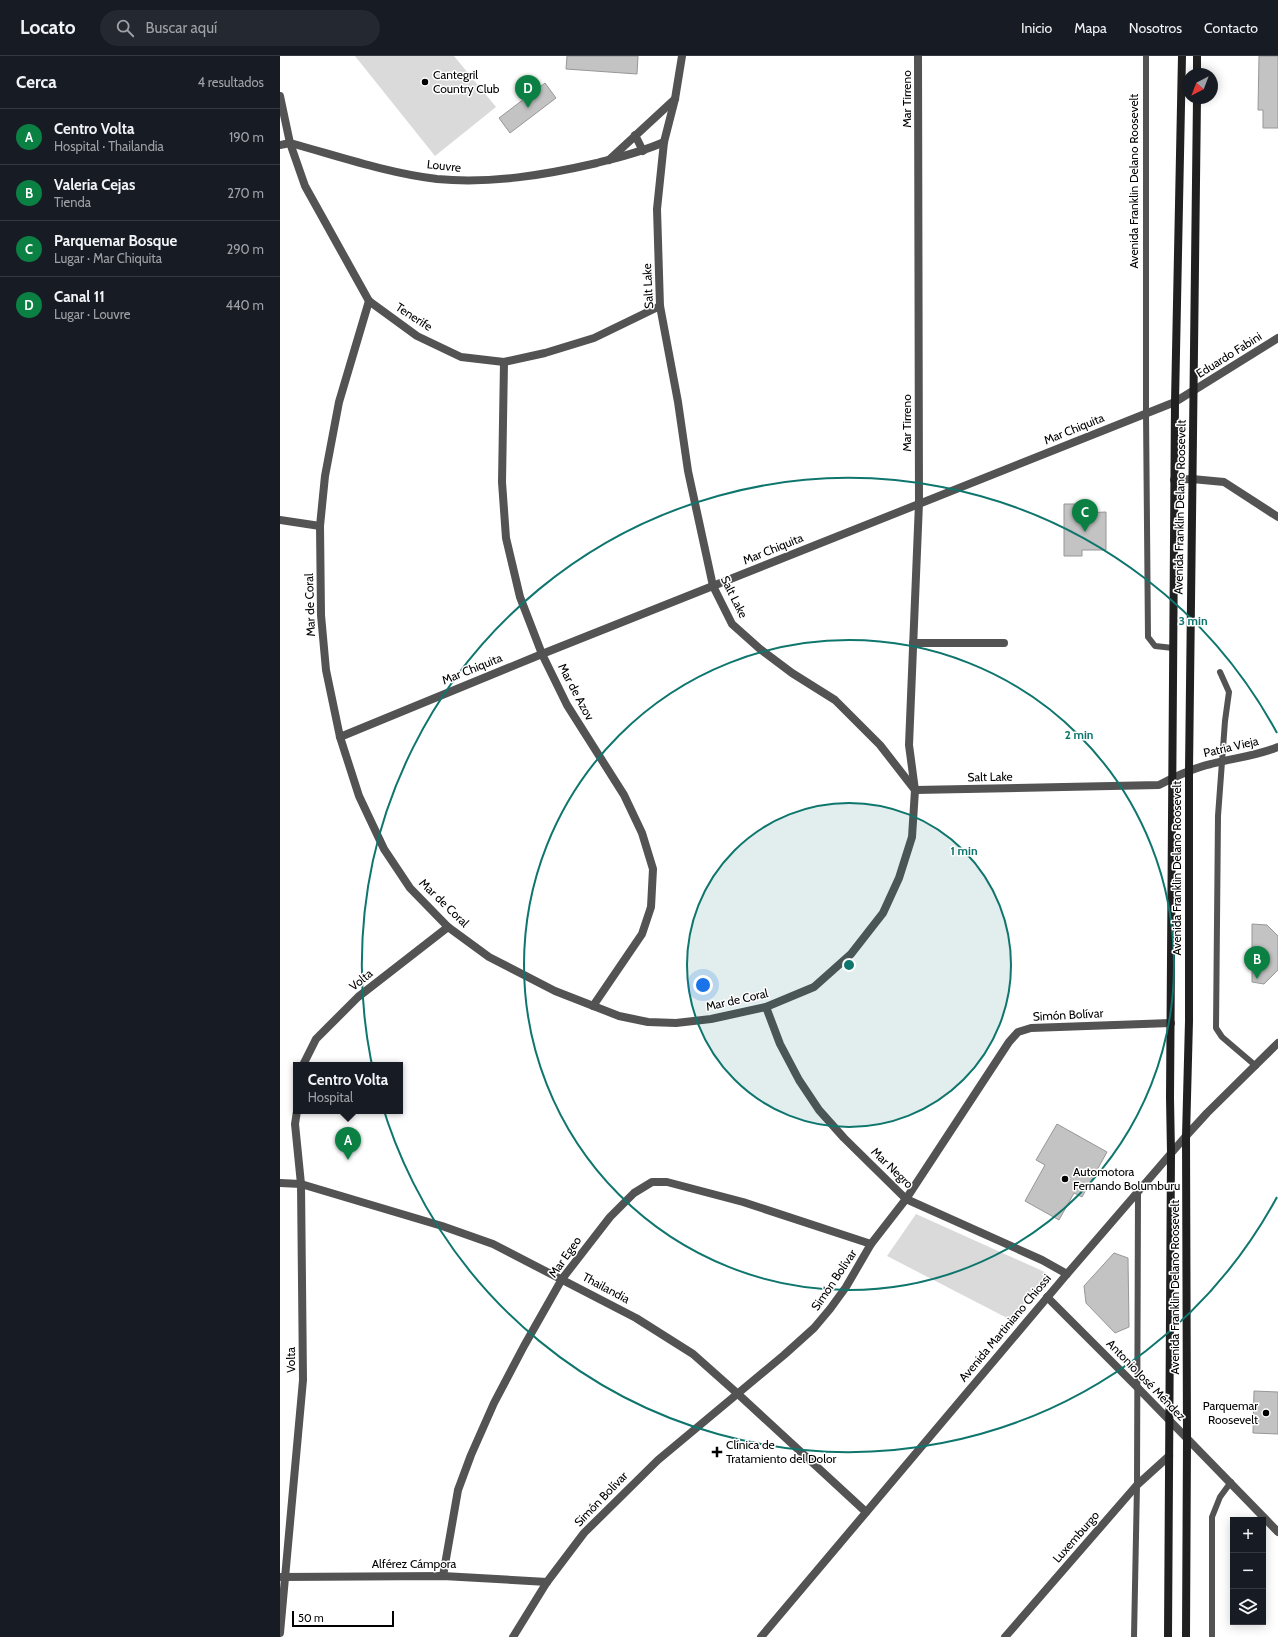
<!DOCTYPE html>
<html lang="es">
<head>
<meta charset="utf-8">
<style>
	:root { --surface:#171b24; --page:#242831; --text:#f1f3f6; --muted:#9ea1a6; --line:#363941; --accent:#0b8043 }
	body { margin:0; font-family:Cabin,sans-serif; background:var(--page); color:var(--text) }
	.controls { position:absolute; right:12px; bottom:12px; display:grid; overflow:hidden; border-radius:0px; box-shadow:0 2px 10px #0003 }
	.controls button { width:36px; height:36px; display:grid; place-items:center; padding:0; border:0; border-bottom:1px solid var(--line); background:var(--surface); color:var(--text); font:20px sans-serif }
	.compass { position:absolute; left:902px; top:12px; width:36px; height:36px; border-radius:50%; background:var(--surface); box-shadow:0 2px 10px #0003; rotate:222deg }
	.scale { position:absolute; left:12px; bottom:10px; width:102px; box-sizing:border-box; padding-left:4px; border:2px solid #000; border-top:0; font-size:11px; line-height:14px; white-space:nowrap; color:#000; -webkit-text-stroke:3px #fff; paint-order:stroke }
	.you { position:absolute; left:423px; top:929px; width:14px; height:14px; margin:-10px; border:3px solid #fff; border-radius:50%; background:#1a73e8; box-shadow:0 0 0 6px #1a73e833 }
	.badge { display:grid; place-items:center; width:26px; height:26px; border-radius:50%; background:var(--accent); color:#fff; font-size:13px; font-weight:700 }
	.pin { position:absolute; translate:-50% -33px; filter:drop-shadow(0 1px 2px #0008) }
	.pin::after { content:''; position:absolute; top:21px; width:14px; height:12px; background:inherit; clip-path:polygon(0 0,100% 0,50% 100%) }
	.popup { position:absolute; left:13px; top:1006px; width:110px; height:52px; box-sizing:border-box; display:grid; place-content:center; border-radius:0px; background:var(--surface); filter:drop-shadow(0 1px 3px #0005); font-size:13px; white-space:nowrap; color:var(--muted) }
	.popup b { font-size:15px; color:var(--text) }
	.popup::after { content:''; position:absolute; left:50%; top:100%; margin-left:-8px; border:8px solid transparent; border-top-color:var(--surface) }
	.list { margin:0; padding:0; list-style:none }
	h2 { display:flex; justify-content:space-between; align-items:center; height:52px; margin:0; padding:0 16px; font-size:17px }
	h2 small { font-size:13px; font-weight:400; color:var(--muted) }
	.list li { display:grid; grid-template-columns:26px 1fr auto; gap:12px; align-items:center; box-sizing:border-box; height:56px; padding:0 16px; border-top:1px solid var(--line) }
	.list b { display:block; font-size:15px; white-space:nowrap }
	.list p { margin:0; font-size:13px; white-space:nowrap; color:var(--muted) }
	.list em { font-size:13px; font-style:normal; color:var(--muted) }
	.icon { flex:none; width:22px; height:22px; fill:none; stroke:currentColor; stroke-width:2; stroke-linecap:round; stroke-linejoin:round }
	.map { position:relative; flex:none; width:998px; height:1581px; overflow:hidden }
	header { display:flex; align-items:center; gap:24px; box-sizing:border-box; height:56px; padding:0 20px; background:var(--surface); border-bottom:1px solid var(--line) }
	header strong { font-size:19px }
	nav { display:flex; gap:22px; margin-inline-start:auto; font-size:14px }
	.search { width:280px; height:36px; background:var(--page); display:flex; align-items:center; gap:10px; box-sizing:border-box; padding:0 14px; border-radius:22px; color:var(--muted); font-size:15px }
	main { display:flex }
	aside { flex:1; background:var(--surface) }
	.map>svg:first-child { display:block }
	.green { fill:#dadada }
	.building { fill:#c3c3c3; stroke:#979797 }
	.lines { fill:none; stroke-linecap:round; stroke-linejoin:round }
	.service { stroke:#535353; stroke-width:6 }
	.minor { stroke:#535353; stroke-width:8 }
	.tertiary { stroke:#535353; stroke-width:8 }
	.secondary { stroke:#202020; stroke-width:8 }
	.ring { fill:none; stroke:#0f766e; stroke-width:2 }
	.poi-dot { fill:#000; stroke:#fff; stroke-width:1.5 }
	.labels { text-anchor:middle; stroke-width:3; stroke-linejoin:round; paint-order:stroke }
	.poi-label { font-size:12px; fill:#000; stroke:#fff; text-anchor:start }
	.street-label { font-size:12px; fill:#000; stroke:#fff }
	.centre { fill:#0f766e; stroke:#fff; stroke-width:2 }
	.ring-label { font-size:12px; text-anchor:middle; font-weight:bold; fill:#0f766e; stroke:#fff; stroke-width:3; stroke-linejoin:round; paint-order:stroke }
</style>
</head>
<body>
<header>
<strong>Locato</strong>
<div class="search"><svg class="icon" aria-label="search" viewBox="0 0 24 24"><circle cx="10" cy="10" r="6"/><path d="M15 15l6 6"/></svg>Buscar aquí</div>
<nav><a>Inicio</a><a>Mapa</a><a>Nosotros</a><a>Contacto</a></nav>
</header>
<main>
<aside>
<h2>Cerca<small>4 resultados</small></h2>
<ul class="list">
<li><span class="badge">A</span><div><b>Centro Volta</b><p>Hospital · Thailandia</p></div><em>190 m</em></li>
<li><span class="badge">B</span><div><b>Valeria Cejas</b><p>Tienda</p></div><em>270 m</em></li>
<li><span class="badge">C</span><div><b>Parquemar Bosque</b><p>Lugar · Mar Chiquita</p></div><em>290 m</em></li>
<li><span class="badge">D</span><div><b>Canal 11</b><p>Lugar · Louvre</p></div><em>440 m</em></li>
</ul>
</aside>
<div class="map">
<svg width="998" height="1581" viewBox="0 0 998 1581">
	<rect width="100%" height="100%" fill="#fff"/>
	<!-- green -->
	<g class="green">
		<path d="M75,0H174L216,51L155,100Z"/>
		<path d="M636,1158L767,1217L731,1264L607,1200Z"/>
	</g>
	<!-- building -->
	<g class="building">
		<path d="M287,0H358L357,18L286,13Z"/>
		<path d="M979,0H998V72H983V54H978Z"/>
		<path d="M265,27L276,42L230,77L219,62Z"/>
		<path d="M784,448H802V457L826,456V494H802V500H784Z"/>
		<path d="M972,868L987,869L998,880V914L984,928L972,926Z"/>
		<path d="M777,1068L827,1096L802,1141L794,1137L779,1164L745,1145L765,1109L756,1104Z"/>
		<path d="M834,1197L848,1202L849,1271L835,1277L806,1247L804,1230Z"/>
		<path d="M974,1335L998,1336V1378L973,1377Z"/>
	</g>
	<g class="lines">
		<!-- service -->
		<g class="service">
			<path d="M866,0V357L868,581L875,590L893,592"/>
			<path d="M940,616L949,636L945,665L938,760L936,972L942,981L976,1010"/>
			<path d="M854,1581L857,1429L858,1138"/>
			<path d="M932,1581V1461L940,1441L951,1426"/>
		</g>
		<!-- minor -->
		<g class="minor">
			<path d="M402,0L395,43L384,86L377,153L380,250L398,346L408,415L433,530L452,568L480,593L512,617L555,644L600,689L635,734L879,729C896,720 913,712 931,708C954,702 976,700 998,691"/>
			<path d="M0,40L10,87L25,130L89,245L137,280L181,301L224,306L265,297L314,282L380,250"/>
			<path d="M355,79L363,95"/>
			<path d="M0,89L10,87C58,100 107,117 157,123C211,128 265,119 317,107C340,101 362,96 384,86"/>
			<path d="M329,104L395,43"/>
			<path d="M89,245L59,346L45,420L40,470L41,559L46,614L60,681L79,740L104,793L130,832L168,871L209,901L275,935L339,960L368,966L396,967L431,963L486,951L534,931L571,898L603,857L619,822L632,781L635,734L629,689L639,447L638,0"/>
			<path d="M224,306L222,426L226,482L240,541L262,598L287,649L344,739L362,777L373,813L371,851L362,878L313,950"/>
			<path d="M894,424L912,423L944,426L998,461"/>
			<path d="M0,464L40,470"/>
			<path d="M633,587H724"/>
			<path d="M60,681L262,598L895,346L998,282"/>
			<path d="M486,951L500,988L519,1024L539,1054L564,1082L626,1143L762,1204L787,1218"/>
			<path d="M23,1009L36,983L78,941L168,871"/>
			<path d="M0,1127L21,1128L162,1170L213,1188L356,1262L413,1298L458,1338L586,1456"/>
			<path d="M767,1241L856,1330L998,1476"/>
			<path d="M163,1520L178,1434L191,1399L214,1347L244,1290L282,1223L330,1161L354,1137L372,1126H387L463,1146L591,1188"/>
			<path d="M0,1521L163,1520L267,1526"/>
			<path d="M0,1577L23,1324L21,1128L15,1068L17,1055"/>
			<path d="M233,1581L267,1526L304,1477L378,1404L504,1299L534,1272L550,1253L566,1231L591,1188L626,1143L729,986L738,976L751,972L891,967"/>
			<path d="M725,1581L857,1429L889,1400"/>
		</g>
		<!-- tertiary -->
		<path class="tertiary" d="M481,1581L787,1218L906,1080L927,1057L998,987"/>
		<!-- secondary -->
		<g class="secondary">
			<path d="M917,18V0"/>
			<path d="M888,1581L891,1097L890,1042L895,346L902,0"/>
			<path d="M906,1581L907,1383L906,1080L909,965V714L917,42"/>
		</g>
	</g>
	<!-- distance rings -->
	<circle cx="569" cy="909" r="162" fill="#0f766e" fill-opacity=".12"/>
	<g class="ring">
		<circle cx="569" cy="909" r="162"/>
		<circle cx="569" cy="909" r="325"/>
		<path d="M997 1141A487 487 0 1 1 997 677"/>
	</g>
	<!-- markers -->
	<g class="poi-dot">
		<circle cx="145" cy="26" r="4"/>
		<circle cx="785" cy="1123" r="4"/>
		<circle cx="986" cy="1357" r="4"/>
		<path d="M435 1390h4v4h4v4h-4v4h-4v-4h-4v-4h4z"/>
	</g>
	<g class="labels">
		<!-- poi labels -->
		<g class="poi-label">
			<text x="153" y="23">Cantegril<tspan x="153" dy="14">Country Club</tspan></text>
			<text x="793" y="1120">Automotora<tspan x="793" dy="14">Fernando Bolumburu</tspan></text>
			<text x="978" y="1354" text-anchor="end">Parquemar<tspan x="978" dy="14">Roosevelt</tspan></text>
			<text x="446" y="1393">Clínica de<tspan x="446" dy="14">Tratamiento del Dolor</tspan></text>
		</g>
		<!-- street labels -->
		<g class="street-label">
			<text transform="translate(627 43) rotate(-90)" y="4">Mar Tirreno</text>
			<text transform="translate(164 110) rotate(6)" y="4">Louvre</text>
			<text transform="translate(854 125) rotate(-90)" y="4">Avenida Franklin Delano Roosevelt</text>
			<text transform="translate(368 230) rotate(-93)" y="4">Salt Lake</text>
			<text transform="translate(134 261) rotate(33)" y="4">Tenerife</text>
			<text transform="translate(949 299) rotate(-32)" y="4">Eduardo Fabini</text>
			<text transform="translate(627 367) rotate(-90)" y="4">Mar Tirreno</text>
			<text transform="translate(794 373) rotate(-22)" y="4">Mar Chiquita</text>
			<text transform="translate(900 451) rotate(-89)" y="4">Avenida Franklin Delano Roosevelt</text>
			<text transform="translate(493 493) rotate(-22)" y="4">Mar Chiquita</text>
			<text transform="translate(454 541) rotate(64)" y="4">Salt Lake</text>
			<text transform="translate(30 549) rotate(-92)" y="4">Mar de Coral</text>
			<text transform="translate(192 613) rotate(-22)" y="4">Mar Chiquita</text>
			<text transform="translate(296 636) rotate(62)" y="4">Mar de Azov</text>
			<text transform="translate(951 691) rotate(-13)" y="4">Patria Vieja</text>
			<text transform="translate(710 721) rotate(-1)" y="4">Salt Lake</text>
			<text transform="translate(897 812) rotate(-90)" y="4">Avenida Franklin Delano Roosevelt</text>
			<text transform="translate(164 847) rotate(44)" y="4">Mar de Coral</text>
			<text transform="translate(81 924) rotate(-39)" y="4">Volta</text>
			<text transform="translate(457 944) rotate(-13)" y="4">Mar de Coral</text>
			<text transform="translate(788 959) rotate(-3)" y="4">Simón Bolívar</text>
			<text transform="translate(612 1112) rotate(44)" y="4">Mar Negro</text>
			<text transform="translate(285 1201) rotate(-55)" y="4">Mar Egeo</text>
			<text transform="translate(554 1224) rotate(-56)" y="4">Simón Bolívar</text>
			<text transform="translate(895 1231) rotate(-90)" y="4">Avenida Franklin Delano Roosevelt</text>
			<text transform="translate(326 1232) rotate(28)" y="4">Thailandia</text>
			<text transform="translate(725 1272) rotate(-50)" y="4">Avenida Martiniano Chiossi</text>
			<text transform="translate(11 1304) rotate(-91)" y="4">Volta</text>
			<text transform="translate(866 1324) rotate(46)" y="4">Antonio José Méndez</text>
			<text transform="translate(321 1443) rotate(-46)" y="4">Simón Bolívar</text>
			<text transform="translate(796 1481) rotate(-49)" y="4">Luxemburgo</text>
			<text x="134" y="1512">Alférez Cámpora</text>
		</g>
	</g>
	<circle cx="569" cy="909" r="6" class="centre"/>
	<g class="ring-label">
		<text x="913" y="569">3 min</text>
		<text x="799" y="683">2 min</text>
		<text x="684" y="799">1 min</text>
	</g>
</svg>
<div class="controls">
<button>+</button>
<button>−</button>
<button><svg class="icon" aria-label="layers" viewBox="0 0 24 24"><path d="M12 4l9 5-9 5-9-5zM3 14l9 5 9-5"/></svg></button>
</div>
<svg class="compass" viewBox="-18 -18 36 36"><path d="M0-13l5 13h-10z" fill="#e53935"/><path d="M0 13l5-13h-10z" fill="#9ea1a6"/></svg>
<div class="scale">50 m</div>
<div class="you"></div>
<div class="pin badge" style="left:68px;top:1104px">A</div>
<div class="popup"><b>Centro Volta</b>Hospital</div>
<div class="pin badge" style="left:977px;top:923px">B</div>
<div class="pin badge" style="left:805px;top:476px">C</div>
<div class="pin badge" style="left:248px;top:52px">D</div>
</div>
</main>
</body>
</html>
